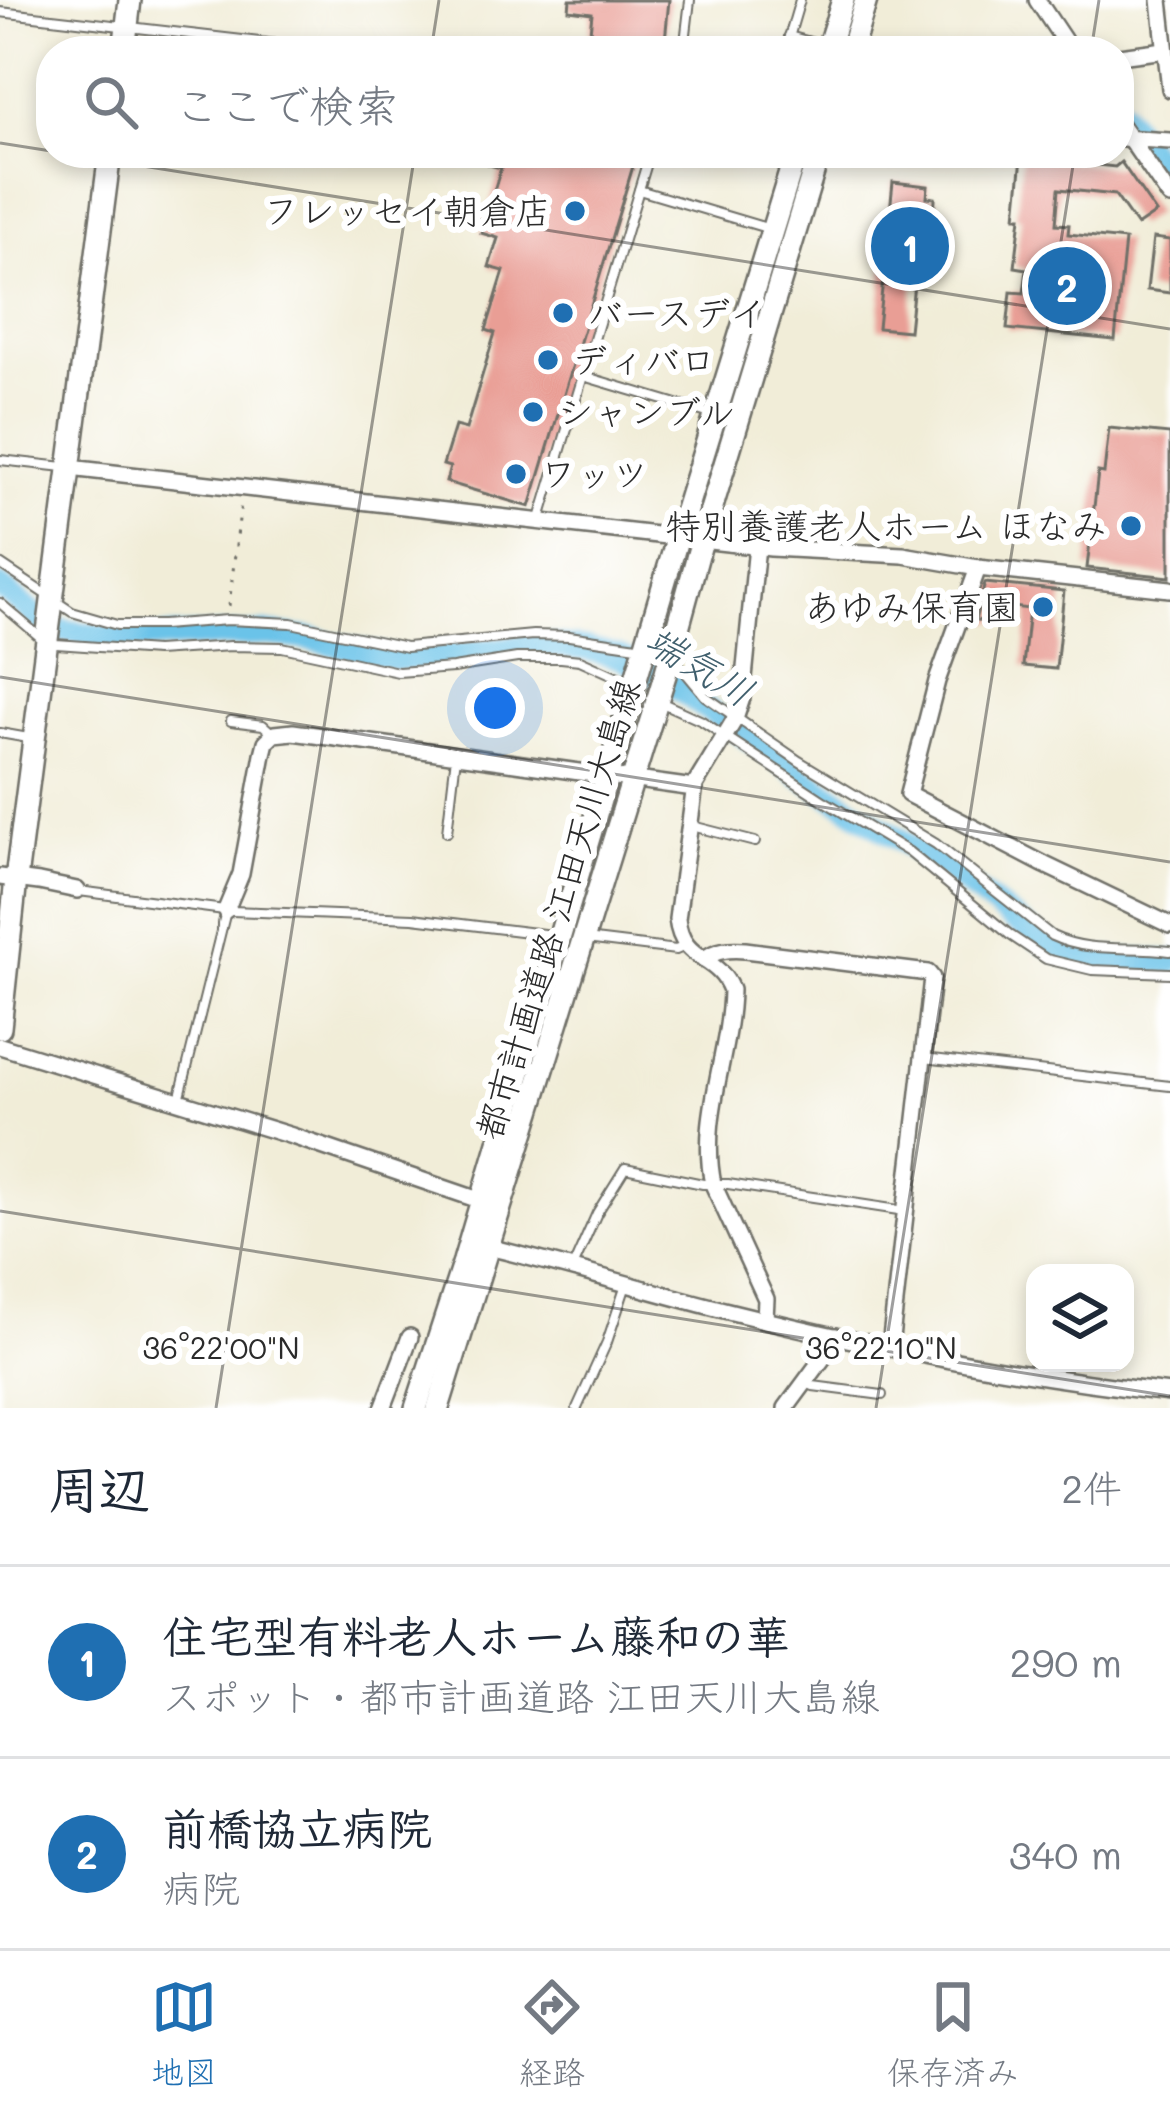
<!DOCTYPE html>
<html lang="ja">
<head>
<meta charset="utf-8">
<style>
	:root { --surface:#fff; --page:#f2f2f3; --text:#1f2937; --muted:#747a83; --line:#e0e1e3; --accent:#1f6fb2 }
	body { margin:0; font-family:Mali,"Klee One",sans-serif; background:var(--page); color:var(--text) }
	.controls { position:absolute; right:36px; bottom:36px; display:grid; overflow:hidden; border-radius:24px; box-shadow:0 6px 18px #0003 }
	.controls button { width:108px; height:108px; display:grid; place-items:center; padding:0; border:0; border-bottom:3px solid var(--line); background:var(--surface); color:var(--text); font:60px sans-serif }
	.you { position:absolute; left:495px; top:708px; width:42px; height:42px; margin:-30px; border:9px solid #fff; border-radius:50%; background:#1a73e8; box-shadow:0 0 0 18px #1a73e833 }
	.badge { display:grid; place-items:center; width:78px; height:78px; border-radius:50%; background:var(--accent); color:#fff; font-size:39px; font-weight:700 }
	.pin { position:absolute; translate:-50% -50%; border:6px solid #fff; box-shadow:0 3px 12px #0006 }
	.list { margin:0; padding:0; list-style:none }
	h2 { display:flex; justify-content:space-between; align-items:center; height:156px; margin:0; padding:0 48px; font-size:51px }
	h2 small { font-size:39px; font-weight:400; color:var(--muted) }
	.list li { display:grid; grid-template-columns:78px 1fr auto; gap:36px; align-items:center; box-sizing:border-box; height:192px; padding:0 48px; border-top:3px solid var(--line) }
	.list b { display:block; font-size:45px; white-space:nowrap }
	.list p { margin:0; font-size:39px; white-space:nowrap; color:var(--muted) }
	.list em { font-size:39px; font-style:normal; color:var(--muted) }
	.icon { flex:none; width:66px; height:66px; fill:none; stroke:currentColor; stroke-width:2; stroke-linecap:round; stroke-linejoin:round }
	.map { position:relative; flex:none; width:1170px; height:1408px; overflow:hidden }
	.search { position:absolute; background:var(--surface); box-shadow:0 6px 18px #0003; left:36px; right:36px; top:36px; height:132px; display:flex; align-items:center; gap:30px; box-sizing:border-box; padding:0 42px; border-radius:48px; color:var(--muted); font-size:45px }
	.sheet { height:540px; background:var(--surface) }
	nav { display:flex; justify-content:space-around; align-items:center; box-sizing:border-box; height:168px; border-top:3px solid var(--line); background:var(--surface); font-size:33px; color:var(--muted) }
	nav a { display:grid; justify-items:center; gap:6px }
	nav .on { color:var(--accent) }
	.map>svg:first-child { display:block }
	.lines { fill:none; stroke-linecap:round; stroke-linejoin:round }
	.river { stroke:#6bc3e9; stroke-width:24 }
	.building { fill:#e99e95 }
	.lane-casing { stroke:#706f68; stroke-width:12 }
	.street-casing { stroke:#706f68; stroke-width:20 }
	.secondary-casing { stroke:#706f68; stroke-width:26 }
	.path { stroke:#706f68; stroke-width:3; stroke-dasharray:3 9; stroke-linecap:butt }
	.lane { stroke:#fff; stroke-width:8 }
	.street { stroke:#fff; stroke-width:15 }
	.secondary { stroke:#fff; stroke-width:21 }
	.ticks { fill:none; stroke:#2b2b2b; stroke-width:3; stroke-opacity:0.45 }
	.poi-dot { fill:#1f6fb2; stroke:#fff; stroke-width:4.5 }
	.labels { text-anchor:middle; stroke-width:12; stroke-linejoin:round; paint-order:stroke }
	.poi-label { font-size:36px; fill:#2b2b2b; stroke:#fff; text-anchor:start }
	.street-label { font-size:36px; fill:#2b2b2b; stroke:#fff }
	.water-label { font-size:39px; font-style:italic; fill:#41606e; stroke:#fff }
	.ticks-label { font-size:30px; text-anchor:middle; fill:#2b2b2b; stroke:#fff; stroke-width:12; stroke-linejoin:round; paint-order:stroke }
</style>
</head>
<body>
<div class="map">
<svg width="1170" height="1408" viewBox="0 0 1170 1408">
	<rect width="100%" height="100%" fill="#fff"/>
	<filter id="ink" filterUnits="userSpaceOnUse"><feTurbulence type="fractalNoise" baseFrequency=".00833" numOctaves="2"/><feDisplacementMap in="SourceGraphic" scale="24" xChannelSelector="R" yChannelSelector="G"/><feConvolveMatrix kernelMatrix="1 2 1 2 8 2 1 2 1" color-interpolation-filters="sRGB"/></filter>
	<filter id="wash" filterUnits="userSpaceOnUse"><feTurbulence type="fractalNoise" baseFrequency=".004" numOctaves="4" result="noise"/><feDisplacementMap in="SourceGraphic" scale="48" xChannelSelector="R" yChannelSelector="G"/><feGaussianBlur stdDeviation="2.7" result="paint"/><feColorMatrix in="noise" values="0 0 0 0 0 0 0 0 0 0 0 0 0 0 0 0 0 1.4 0 .05"/><feComposite in="paint" operator="in"/></filter>
	<g filter="url(#wash)">
		<rect width="100%" height="100%" fill="#f1edd8"/>
		<g class="lines">
			<!-- river -->
			<g class="river">
				<path d="M1119,109L1170,181"/>
				<path d="M0,587L38,618L58,630L120,639L270,634L310,639L397,659L432,658L537,644L587,649L620,657L664,679L803,777L941,866L1044,942L1067,954L1091,959L1170,962"/>
			</g>
		</g>
		<g id="blocks">
			<!-- building -->
			<g class="building">
				<path d="M570,0H669L664,51H588L592,13L569,10Z"/>
				<path d="M493,153H637L530,507L446,482L450,467L443,465L455,426L466,429L495,333L486,330L504,271L489,267L498,238L481,233L501,168L489,165Z"/>
				<path d="M1022,157L1115,167L1121,162L1156,213L1137,226L1115,195L1059,189L1056,224L1069,225L1068,234L1125,240L1115,340L1007,329L1011,292L1024,293L1027,269L1015,267L1021,217H1016Z"/>
				<path d="M893,182L928,186L927,197L935,198L932,266L916,264L909,331L878,328Z"/>
				<path d="M1153,238L1170,240V293L1147,290Z"/>
				<path d="M1109,428L1170,434V577L1087,568L1098,472L1104,473Z"/>
				<path d="M985,583L1064,591L1056,669L1023,666L1029,609L998,605L996,622L975,620Z"/>
			</g>
		</g>
	</g>
	<g filter="url(#ink)">
		<use href="#blocks" fill-opacity="0" stroke="#706f68" stroke-width="3"/>
		<g class="lines">
			<defs>
				<g id="lane">
					<path d="M0,12L337,51"/>
					<path d="M789,36L828,47"/>
					<path d="M684,51L690,0"/>
					<path d="M785,51L800,0"/>
					<path d="M639,190L770,229"/>
					<path d="M583,376L714,415"/>
					<path d="M0,460L64,467"/>
					<path d="M540,519L650,153"/>
					<path d="M0,564L72,612L117,625H162L228,620L291,623L406,647L533,635L569,636L644,647"/>
					<path d="M0,603L40,637L56,644L156,651L231,646L282,647L398,672L453,668L517,658H561L580,660L629,682"/>
					<path d="M669,664L681,667L705,696L799,761L936,844L1052,936C1090,954 1130,945 1170,951"/>
					<path d="M658,701L702,721L824,801L909,852L1010,935L1046,959L1092,970L1170,973"/>
					<path d="M231,721L263,725L272,733"/>
					<path d="M0,733L34,739"/>
					<path d="M688,825L755,842"/>
					<path d="M447,832L456,756"/>
					<path d="M79,891L232,911L413,918L560,936"/>
					<path d="M586,939L676,950L685,946"/>
					<path d="M924,1058L1170,1086"/>
					<path d="M179,1100L226,911"/>
					<path d="M573,1267L597,1213L625,1168L703,1184H728L905,1211"/>
					<path d="M807,1383L813,1386L882,1395"/>
					<path d="M577,1408L607,1342L627,1282"/>
				</g>
				<g id="street">
					<path d="M1037,0L1071,51"/>
					<path d="M1160,0L1170,89"/>
					<path d="M1119,56L1165,50"/>
					<path d="M1119,123L1170,197"/>
					<path d="M1122,138L1170,141"/>
					<path d="M70,468L771,548L903,555L978,568L1170,589"/>
					<path d="M757,546L742,698L735,719L695,785L677,919C682,964 717,953 731,990C730,1055 699,1118 713,1184L766,1299L765,1319"/>
					<path d="M978,568L937,681L908,794L1045,865L1170,925"/>
					<path d="M0,877L39,882L77,890"/>
					<path d="M226,910L241,874L263,754L266,742L274,734L293,732L694,788"/>
					<path d="M704,960C715,949 731,949 745,950L928,973L932,978L890,1347"/>
					<path d="M0,1046L292,1136L482,1201"/>
					<path d="M488,1247C569,1266 647,1291 728,1311C873,1347 1021,1377 1170,1393"/>
					<path d="M383,1408L410,1337"/>
					<path d="M786,1408L831,1347L836,1336"/>
				</g>
				<g id="secondary">
					<path d="M124,51L130,0"/>
					<path d="M827,51L843,0"/>
					<path d="M851,51L866,0"/>
					<path d="M0,1028L16,879L110,153"/>
					<path d="M416,1408L464,1261L678,536L796,153"/>
					<path d="M438,1408L666,672L702,540L819,153"/>
				</g>
			</defs>
			<!-- lane casing -->
			<use href="#lane" class="lane-casing"/>
			<!-- street casing -->
			<use href="#street" class="street-casing"/>
			<!-- secondary casing -->
			<use href="#secondary" class="secondary-casing"/>
			<!-- path -->
			<path class="path" d="M229,606L241,502"/>
			<!-- lane -->
			<use href="#lane" class="lane"/>
			<!-- street -->
			<use href="#street" class="street"/>
			<!-- secondary -->
			<use href="#secondary" class="secondary"/>
		</g>
	</g>
	<!-- ticks -->
	<path class="ticks" d="M431,51L439,0M1091,51L1099,0M0,143L51,151M61,153L1170,329M0,677L1170,862M0,1211L1170,1396M216,1408L415,153M876,1408L1075,153"/>
	<!-- markers -->
	<g class="poi-dot">
		<circle cx="575" cy="211" r="12"/>
		<circle cx="563" cy="313" r="12"/>
		<circle cx="548" cy="360" r="12"/>
		<circle cx="533" cy="412" r="12"/>
		<circle cx="516" cy="474" r="12"/>
		<circle cx="1131" cy="526" r="12"/>
		<circle cx="1043" cy="607" r="12"/>
	</g>
	<g class="labels">
		<!-- poi labels -->
		<g class="poi-label">
			<text x="551" y="224" text-anchor="end">フレッセイ朝倉店</text>
			<text x="587" y="326">バースデイ</text>
			<text x="572" y="373">ディバロ</text>
			<text x="557" y="425">シャンブル</text>
			<text x="540" y="487">ワッツ</text>
			<text x="1107" y="539" text-anchor="end">特別養護老人ホーム ほなみ</text>
			<text x="1019" y="620" text-anchor="end">あゆみ保育園</text>
		</g>
		<!-- street labels -->
		<g class="street-label">
			<text transform="translate(558 909) rotate(-73)" y="13">都市計画道路 江田天川大島線</text>
		</g>
		<!-- water labels -->
		<g class="water-label">
			<text transform="translate(700 666) rotate(31)" y="14">端気川</text>
		</g>
	</g>
	<g class="ticks-label">
		<text x="221" y="1359">36°22'00"N</text>
		<text x="881" y="1359">36°22'10"N</text>
	</g>
</svg>
<div class="controls">
<button><svg class="icon" aria-label="layers" viewBox="0 0 24 24"><path d="M12 4l9 5-9 5-9-5zM3 14l9 5 9-5"/></svg></button>
</div>
<div class="you"></div>
<div class="pin badge" style="left:910px;top:246px">1</div>
<div class="pin badge" style="left:1067px;top:286px">2</div>
<div class="search"><svg class="icon" aria-label="search" viewBox="0 0 24 24"><circle cx="10" cy="10" r="6"/><path d="M15 15l6 6"/></svg>ここで検索</div>
</div>
<section class="sheet">
<h2>周辺<small>2件</small></h2>
<ul class="list">
<li><span class="badge">1</span><div><b>住宅型有料老人ホーム藤和の華</b><p>スポット · 都市計画道路 江田天川大島線</p></div><em>290 m</em></li>
<li><span class="badge">2</span><div><b>前橋協立病院</b><p>病院</p></div><em>340 m</em></li>
</ul>
</section>
<nav>
<a class="on"><svg class="icon" aria-label="map" viewBox="0 0 24 24"><path d="M3 6l6-2 6 2 6-2v14l-6 2-6-2-6 2zM9 4v14M15 6v14"/></svg>地図</a>
<a><svg class="icon" aria-label="directions" viewBox="0 0 24 24"><path d="M12 3l9 9-9 9-9-9zM9 14v-3h6M13 9l2 2-2 2"/></svg>経路</a>
<a><svg class="icon" aria-label="saved" viewBox="0 0 24 24"><path d="M7 4h10v16l-5-4-5 4z"/></svg>保存済み</a>
</nav>
</body>
</html>
